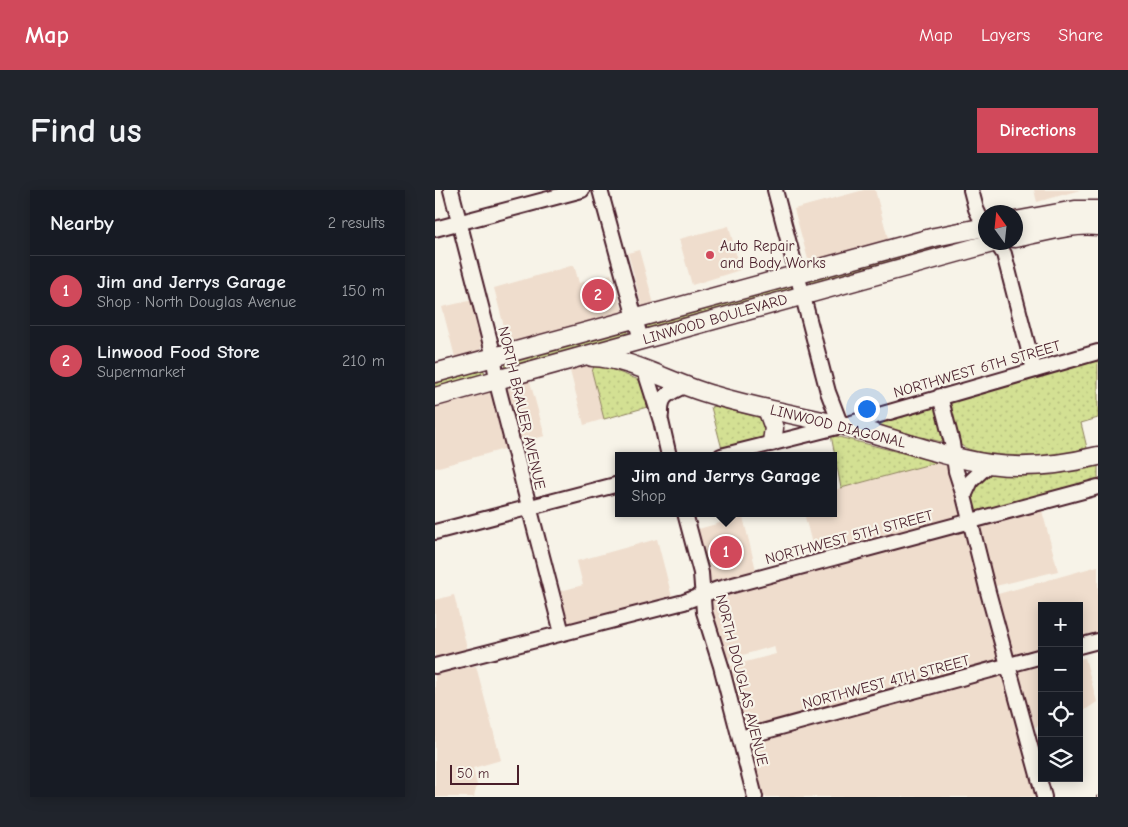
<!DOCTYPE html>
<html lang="en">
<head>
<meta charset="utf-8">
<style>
	:root { --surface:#171b24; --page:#20242c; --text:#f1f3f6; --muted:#9ea1a6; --line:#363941; --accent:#d1495b }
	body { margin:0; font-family:"Comic Neue",sans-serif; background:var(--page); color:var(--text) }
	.controls { position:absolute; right:15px; bottom:15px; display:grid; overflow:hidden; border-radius:0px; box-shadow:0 2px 12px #0003 }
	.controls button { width:45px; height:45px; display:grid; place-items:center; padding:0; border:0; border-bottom:1px solid var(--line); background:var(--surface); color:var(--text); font:25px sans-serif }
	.compass { position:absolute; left:543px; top:15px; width:45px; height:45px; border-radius:50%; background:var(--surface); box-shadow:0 2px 12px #0003; rotate:345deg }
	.scale { position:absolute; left:15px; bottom:12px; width:69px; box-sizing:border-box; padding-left:5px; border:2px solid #4a1f2b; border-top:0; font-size:14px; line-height:18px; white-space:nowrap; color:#4a1f2b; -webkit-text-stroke:4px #f7f3e8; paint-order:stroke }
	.you { position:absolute; left:431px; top:218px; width:18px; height:18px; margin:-12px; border:4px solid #fff; border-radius:50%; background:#1a73e8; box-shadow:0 0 0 8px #1a73e833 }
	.badge { display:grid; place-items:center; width:32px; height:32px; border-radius:50%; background:var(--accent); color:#fff; font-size:16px; font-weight:700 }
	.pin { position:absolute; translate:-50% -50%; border:2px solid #fff; box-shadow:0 1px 5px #0006 }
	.popup { position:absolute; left:180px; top:262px; width:222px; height:65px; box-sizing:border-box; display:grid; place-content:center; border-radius:0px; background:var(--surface); filter:drop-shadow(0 1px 4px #0005); font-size:16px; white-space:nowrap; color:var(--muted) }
	.popup b { font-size:19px; color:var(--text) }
	.popup::after { content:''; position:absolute; left:50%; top:100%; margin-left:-10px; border:10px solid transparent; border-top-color:var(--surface) }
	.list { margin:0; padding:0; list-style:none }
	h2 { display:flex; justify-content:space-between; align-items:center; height:65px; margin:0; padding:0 20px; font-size:21px }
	h2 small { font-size:16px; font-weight:400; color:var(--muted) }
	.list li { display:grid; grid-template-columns:32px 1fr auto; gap:15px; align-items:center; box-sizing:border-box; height:70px; padding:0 20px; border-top:1px solid var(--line) }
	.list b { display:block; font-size:19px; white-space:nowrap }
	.list p { margin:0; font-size:16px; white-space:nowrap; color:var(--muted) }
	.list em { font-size:16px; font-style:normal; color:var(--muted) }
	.icon { flex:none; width:28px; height:28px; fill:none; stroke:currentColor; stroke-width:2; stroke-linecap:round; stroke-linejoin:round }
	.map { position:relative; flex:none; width:663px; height:607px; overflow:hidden; border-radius:0px }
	header { display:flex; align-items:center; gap:30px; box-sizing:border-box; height:70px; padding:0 25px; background:var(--accent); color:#fff }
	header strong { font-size:24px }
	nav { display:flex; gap:28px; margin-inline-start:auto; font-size:18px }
	.intro { display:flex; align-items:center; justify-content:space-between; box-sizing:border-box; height:120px; padding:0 30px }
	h1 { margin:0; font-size:35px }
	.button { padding:12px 22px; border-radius:0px; background:var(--accent); color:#fff; font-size:18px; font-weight:700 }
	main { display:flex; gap:30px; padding:0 30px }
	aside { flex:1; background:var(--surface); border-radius:0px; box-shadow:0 2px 12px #0003 }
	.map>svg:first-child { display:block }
	.built { fill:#efddcd }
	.grass { fill:url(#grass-dots); stroke:#8e805f }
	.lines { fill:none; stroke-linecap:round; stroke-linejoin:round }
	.minor-casing { stroke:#4a1f2b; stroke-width:18 }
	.major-casing { stroke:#4a1f2b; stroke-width:21 }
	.minor { stroke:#f7f3e8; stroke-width:14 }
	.major { stroke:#f7f3e8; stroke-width:18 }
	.rail { stroke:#4a1f2b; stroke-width:2.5; stroke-dasharray:8 4; stroke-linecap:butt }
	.poi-dot { fill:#d1495b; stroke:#f7f3e8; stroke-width:2 }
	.labels { text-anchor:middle; stroke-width:4.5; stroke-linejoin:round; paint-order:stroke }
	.poi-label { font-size:15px; fill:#4a1f2b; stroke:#f7f3e8; text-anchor:start }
	.street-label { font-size:15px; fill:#4a1f2b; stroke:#f7f3e8 }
</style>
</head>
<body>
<header>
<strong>Map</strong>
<nav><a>Map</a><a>Layers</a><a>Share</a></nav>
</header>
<div class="intro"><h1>Find us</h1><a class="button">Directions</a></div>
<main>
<aside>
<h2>Nearby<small>2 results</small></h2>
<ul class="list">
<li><span class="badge">1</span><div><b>Jim and Jerrys Garage</b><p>Shop · North Douglas Avenue</p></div><em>150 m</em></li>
<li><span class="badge">2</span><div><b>Linwood Food Store</b><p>Supermarket</p></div><em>210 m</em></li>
</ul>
</aside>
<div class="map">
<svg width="663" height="607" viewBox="0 0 663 607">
	<defs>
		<pattern id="grass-dots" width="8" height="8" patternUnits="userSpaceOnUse" patternTransform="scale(1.25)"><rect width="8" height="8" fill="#d3e093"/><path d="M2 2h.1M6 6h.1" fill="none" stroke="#b7c07f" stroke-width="1.8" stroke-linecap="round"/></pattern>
	</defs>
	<rect width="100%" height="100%" fill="#f7f3e8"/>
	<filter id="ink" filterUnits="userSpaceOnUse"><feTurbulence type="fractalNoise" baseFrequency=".02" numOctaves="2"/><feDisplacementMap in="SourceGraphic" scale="10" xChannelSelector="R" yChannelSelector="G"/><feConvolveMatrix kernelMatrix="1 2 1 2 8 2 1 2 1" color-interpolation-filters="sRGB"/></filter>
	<g filter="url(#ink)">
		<!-- built -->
		<g class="built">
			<path d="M429,0H440L454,52L374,73L359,19Z"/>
			<path d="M599,0H645L602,12Z"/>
			<path d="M294,36L305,80L257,95L244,49Z"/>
			<path d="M204,60L219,114L207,117L193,63Z"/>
			<path d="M139,75L144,93L176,84L189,125L74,156L59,98Z"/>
			<path d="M38,110L49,151L43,165L21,171L7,117Z"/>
			<path d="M154,172L160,173L157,182L169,229L149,235L134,177Z"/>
			<path d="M94,188L110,246L82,253L71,201L74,195Z"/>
			<path d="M53,201L60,208L73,258L0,278V214Z"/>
			<path d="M503,272L510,275L516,281L528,322L526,340L532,342L544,340L546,334L606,317L623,381L548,399L603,607H326L292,477L341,464L339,456L290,470L274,412L275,406L383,377L369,323H398L399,300Z"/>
			<path d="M283,323H319L308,327L322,384L276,395L273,391L260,340L285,333Z"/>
			<path d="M222,349L237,407L136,434L131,433L122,402L148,395L142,371Z"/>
			<path d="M663,376V443L644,448V416H607V459L581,466L577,465L561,407L563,404Z"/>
			<path d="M19,405L33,462L0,471V410Z"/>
			<path d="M650,468L662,512L644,524V469Z"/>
			<path d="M41,476L66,570L38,578L42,595L39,607H0V483Z"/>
			<path d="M607,476V535L596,538L582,483L584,481Z"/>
		</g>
		<!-- grass -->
		<g class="grass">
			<path d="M545,48L374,95L376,90L503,56Z"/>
			<path d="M356,96L360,99L212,141L210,139L212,135Z"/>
			<path d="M192,141L195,144L70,178L71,173Z"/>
			<path d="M663,169V228L646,233L652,258C643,260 634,263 625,264C608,267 532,268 523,252C519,244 515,221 513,211Z"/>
			<path d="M160,173L204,190L208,194L216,216L169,229L157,182Z"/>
			<path d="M48,180L51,184L0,200V193Z"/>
			<path d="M501,214L511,253L434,234Z"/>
			<path d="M279,216L327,228L331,230L330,247L287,259L276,217Z"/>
			<path d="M396,245L503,272L406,298Z"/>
			<path d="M663,276V293L543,325L539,322C538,318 535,311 536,306C537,298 547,288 553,284L589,286L617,285Z"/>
		</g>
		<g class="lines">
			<defs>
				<g id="minor">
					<path d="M16,0L57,159L64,201L127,443"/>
					<path d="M165,0L206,150"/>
					<path d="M340,0L393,202L406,236"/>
					<path d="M536,0L541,19L550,38"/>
					<path d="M0,39L147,0"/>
					<path d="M561,52L569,64L599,180"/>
					<path d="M210,181L226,231L234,266"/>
					<path d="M505,206L517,253L521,281L529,306L553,402L609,607"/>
					<path d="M226,225C225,205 233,204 249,196"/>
					<path d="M286,266L406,236L663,162"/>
					<path d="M529,306L536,291L554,274"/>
					<path d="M250,323L266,383L269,422L286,476L320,607"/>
					<path d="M0,342L184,294"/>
					<path d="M644,456L663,451"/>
					<path d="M0,476L249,412L283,399L663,297"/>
					<path d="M305,548L607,466"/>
				</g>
				<g id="major">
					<path d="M580,31L640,20H663"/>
					<path d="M580,48C607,43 636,33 663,36"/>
					<path d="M157,167C194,168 233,191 268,202C318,218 369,226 419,238C464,250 509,267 554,274C591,279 627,275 663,266"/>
					<path d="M0,183L500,47L550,37"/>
					<path d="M0,207L561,52"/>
					<path d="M332,219L339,238L337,252"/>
				</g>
			</defs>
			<!-- minor casing -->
			<use href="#minor" class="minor-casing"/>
			<!-- major casing -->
			<use href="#major" class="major-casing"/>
			<!-- minor -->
			<use href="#minor" class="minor"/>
			<!-- major -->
			<use href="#major" class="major"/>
			<!-- rail -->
			<path class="rail" d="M661,607H663"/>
		</g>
	</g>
	<!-- markers -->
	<circle class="poi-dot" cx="275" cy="65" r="5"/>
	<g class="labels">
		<!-- poi labels -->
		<g class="poi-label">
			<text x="285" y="61">Auto Repair<tspan x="285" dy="17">and Body Works</tspan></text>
		</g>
		<!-- street labels -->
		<g class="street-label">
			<text transform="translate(280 129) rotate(-16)" y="5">LINWOOD BOULEVARD</text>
			<text transform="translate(542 179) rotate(-16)" y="5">NORTHWEST 6TH STREET</text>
			<text transform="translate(87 218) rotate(77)" y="5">NORTH BRAUER AVENUE</text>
			<text transform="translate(403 236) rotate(14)" y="5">LINWOOD DIAGONAL</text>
			<text transform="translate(414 347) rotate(-15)" y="5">NORTHWEST 5TH STREET</text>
			<text transform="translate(307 490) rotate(76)" y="5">NORTH DOUGLAS AVENUE</text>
			<text transform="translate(451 492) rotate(-15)" y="5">NORTHWEST 4TH STREET</text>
		</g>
	</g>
</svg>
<div class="controls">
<button>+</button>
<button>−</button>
<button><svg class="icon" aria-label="locate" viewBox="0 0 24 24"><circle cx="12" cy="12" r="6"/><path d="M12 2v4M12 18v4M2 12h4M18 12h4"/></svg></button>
<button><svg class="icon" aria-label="layers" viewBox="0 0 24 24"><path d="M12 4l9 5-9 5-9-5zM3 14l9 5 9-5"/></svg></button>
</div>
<svg class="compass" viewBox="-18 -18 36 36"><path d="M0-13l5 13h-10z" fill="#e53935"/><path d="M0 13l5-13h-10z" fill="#9ea1a6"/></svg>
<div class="scale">50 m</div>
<div class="you"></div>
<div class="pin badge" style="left:291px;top:362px">1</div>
<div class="popup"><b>Jim and Jerrys Garage</b>Shop</div>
<div class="pin badge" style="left:163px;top:105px">2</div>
</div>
</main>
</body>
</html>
